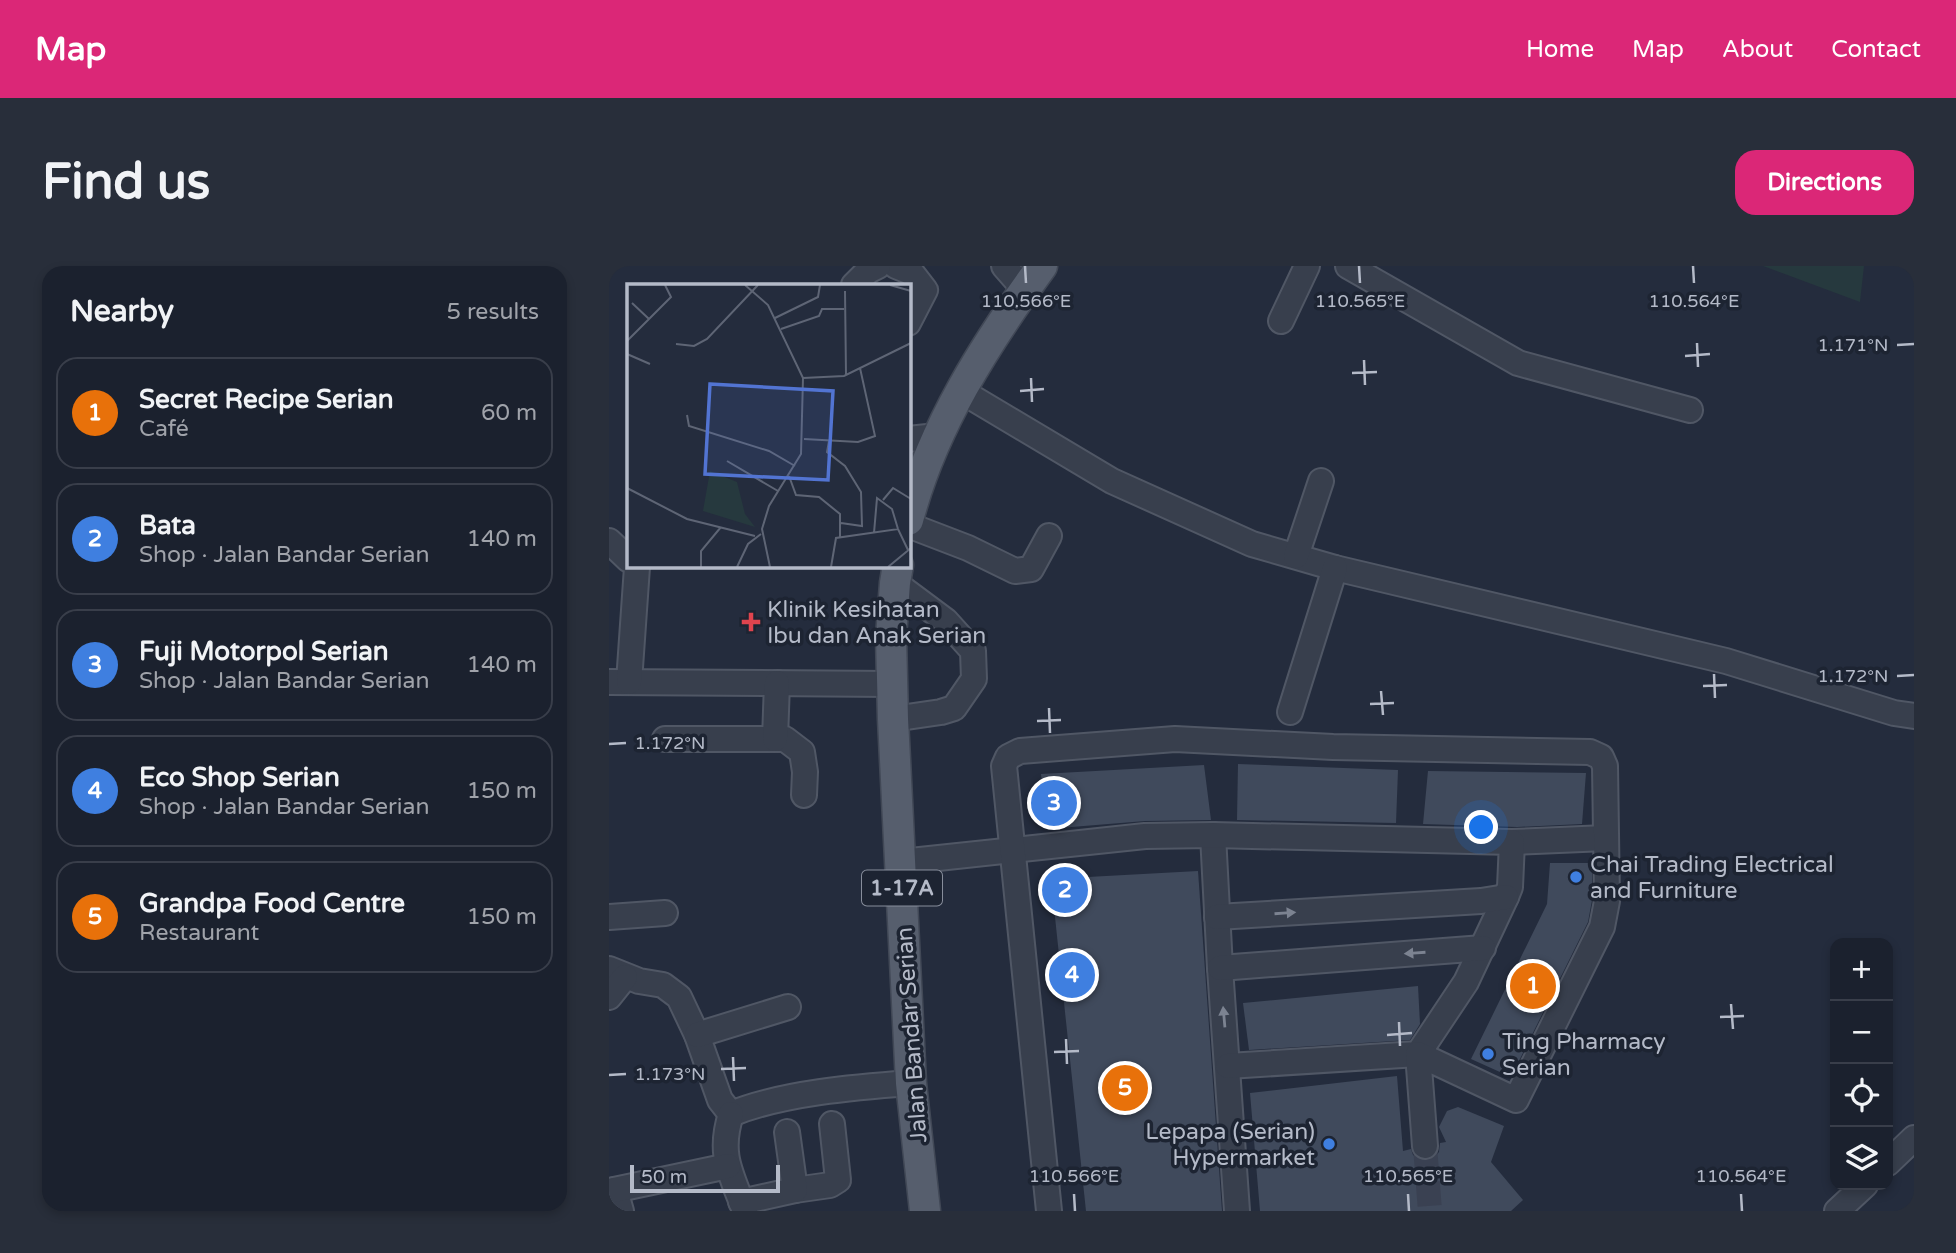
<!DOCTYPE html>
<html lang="en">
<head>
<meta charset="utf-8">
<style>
	:root { --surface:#1b212e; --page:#282e3a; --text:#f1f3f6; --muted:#a0a3aa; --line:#393e4a; --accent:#db2777 }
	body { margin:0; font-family:"Varela Round",sans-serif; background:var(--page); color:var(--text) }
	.controls { position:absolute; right:21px; bottom:21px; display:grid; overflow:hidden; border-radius:14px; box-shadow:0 4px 10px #0003 }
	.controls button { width:63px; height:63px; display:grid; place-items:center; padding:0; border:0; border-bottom:2px solid var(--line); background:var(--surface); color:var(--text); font:35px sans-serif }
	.scale { position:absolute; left:21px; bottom:18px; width:150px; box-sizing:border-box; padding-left:7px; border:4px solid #b4bac8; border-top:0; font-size:19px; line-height:24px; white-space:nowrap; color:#b4bac8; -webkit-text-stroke:5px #1d2432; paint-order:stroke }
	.you { position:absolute; left:873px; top:562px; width:24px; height:24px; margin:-18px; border:5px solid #fff; border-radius:50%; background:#1a73e8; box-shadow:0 0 0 10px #1a73e833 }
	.badge { display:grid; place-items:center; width:46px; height:46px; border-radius:50%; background:var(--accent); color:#fff; font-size:23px; font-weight:700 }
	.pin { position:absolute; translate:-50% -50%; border:4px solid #fff; box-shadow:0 2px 7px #0006 }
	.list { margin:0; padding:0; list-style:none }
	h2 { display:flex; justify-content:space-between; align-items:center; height:91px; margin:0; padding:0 28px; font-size:30px }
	h2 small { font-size:23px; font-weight:400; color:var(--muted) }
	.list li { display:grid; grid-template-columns:46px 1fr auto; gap:21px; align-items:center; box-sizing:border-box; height:112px; margin:0 14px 14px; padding:0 14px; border:2px solid var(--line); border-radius:21px }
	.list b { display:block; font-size:26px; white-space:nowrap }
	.list p { margin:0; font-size:23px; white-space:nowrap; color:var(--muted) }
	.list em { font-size:23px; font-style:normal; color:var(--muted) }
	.icon { flex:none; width:38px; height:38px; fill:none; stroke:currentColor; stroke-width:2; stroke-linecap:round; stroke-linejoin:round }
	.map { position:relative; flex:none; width:1305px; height:945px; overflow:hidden; border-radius:21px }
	header { display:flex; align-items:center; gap:42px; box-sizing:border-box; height:98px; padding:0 35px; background:var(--accent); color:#fff }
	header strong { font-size:33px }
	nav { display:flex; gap:38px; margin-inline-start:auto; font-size:24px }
	.intro { display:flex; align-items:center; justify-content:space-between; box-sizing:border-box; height:168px; padding:0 42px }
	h1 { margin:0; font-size:49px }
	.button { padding:18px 32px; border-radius:21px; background:var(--accent); color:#fff; font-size:24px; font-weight:700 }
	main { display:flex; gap:42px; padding:0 42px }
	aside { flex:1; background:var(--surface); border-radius:21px; box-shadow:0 4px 10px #0003 }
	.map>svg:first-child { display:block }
	.green { fill:#26393e }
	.building { fill:#404a5c }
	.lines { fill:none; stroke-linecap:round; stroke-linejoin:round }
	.minor-tunnel { stroke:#3a4152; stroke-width:24; stroke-dasharray:24 12; stroke-linecap:butt }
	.minor-casing { stroke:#505765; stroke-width:28 }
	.major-casing { stroke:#414856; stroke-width:33 }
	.minor { stroke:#383f4d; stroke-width:24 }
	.major { stroke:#565e6d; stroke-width:30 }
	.oneway { fill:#7c8391 }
	.ticks { fill:none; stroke:#b4bac8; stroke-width:2.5 }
	.health-dot { fill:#e0444e; stroke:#1d2432; stroke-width:2.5 }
	.shop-dot { fill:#3f7fe0; stroke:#1d2432; stroke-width:2.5 }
	.labels { text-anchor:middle; stroke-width:7; stroke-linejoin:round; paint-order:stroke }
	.shield { fill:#1d2432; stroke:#878d9b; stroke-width:2 }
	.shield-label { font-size:21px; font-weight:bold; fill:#b4bac8 }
	.poi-label { font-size:23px; fill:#b4bac8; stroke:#1d2432; text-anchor:start }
	.street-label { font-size:23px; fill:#b4bac8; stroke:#1d2432 }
	.inset-road { fill:none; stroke:#5e6575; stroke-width:2 }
	.view { fill:#5274d2; fill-opacity:0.15; stroke:#5274d2; stroke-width:3.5 }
	.inset-edge { fill:none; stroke:#b4bac8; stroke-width:3.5 }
	.ticks-label { font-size:18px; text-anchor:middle; fill:#b4bac8; stroke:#1d2432; stroke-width:7; stroke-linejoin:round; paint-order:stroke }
</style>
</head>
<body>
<header>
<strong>Map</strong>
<nav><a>Home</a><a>Map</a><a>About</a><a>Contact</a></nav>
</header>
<div class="intro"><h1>Find us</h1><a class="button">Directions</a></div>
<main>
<aside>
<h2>Nearby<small>5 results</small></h2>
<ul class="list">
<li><span class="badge" style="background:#e8710a">1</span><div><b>Secret Recipe Serian</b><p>Café</p></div><em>60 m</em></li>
<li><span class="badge" style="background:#3f7fe0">2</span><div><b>Bata</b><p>Shop · Jalan Bandar Serian</p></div><em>140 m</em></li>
<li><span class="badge" style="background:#3f7fe0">3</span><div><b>Fuji Motorpol Serian</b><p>Shop · Jalan Bandar Serian</p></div><em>140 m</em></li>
<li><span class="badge" style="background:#3f7fe0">4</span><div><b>Eco Shop Serian</b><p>Shop · Jalan Bandar Serian</p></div><em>150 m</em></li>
<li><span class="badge" style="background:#e8710a">5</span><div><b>Grandpa Food Centre</b><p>Restaurant</p></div><em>150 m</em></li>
</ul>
</aside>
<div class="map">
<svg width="1305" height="945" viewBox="0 0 1305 945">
	<rect width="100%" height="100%" fill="#242c3d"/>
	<!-- green -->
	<path class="green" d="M1154,0H1255L1251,36Z"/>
	<!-- building -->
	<g class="building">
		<path d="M629,498L789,504L787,557L628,554Z"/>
		<path d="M595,499L602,554L536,555L438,563L432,508Z"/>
		<path d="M819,505L977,507L973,558L908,561L814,558Z"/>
		<path d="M941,597H983V634L979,656L902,811L862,793L938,638Z"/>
		<path d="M589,605L613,945H477L442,613Z"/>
		<path d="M809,720L811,758L801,774L640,784L634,737Z"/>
		<path d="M788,810L794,885L802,883L804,889L810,894L818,895L825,892L830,886L831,877L837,876L830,861L838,845L849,841L895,860L882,896L914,934L902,945H651L641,827Z"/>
	</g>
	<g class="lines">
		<!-- minor-tunnel -->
		<path class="minor-tunnel" d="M816,880L821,945"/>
		<defs>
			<g id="minor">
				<path d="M287,0L302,6L316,24L299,57"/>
				<path d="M395,0L416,24"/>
				<path d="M739,0L909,97L1081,144"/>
				<path d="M245,19L259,5L269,0"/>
				<path d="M672,55L698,0"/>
				<path d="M352,125L503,215L643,278L726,302L1117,395L1285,447L1305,450"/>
				<path d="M299,173L328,170"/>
				<path d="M299,259L359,282L406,305L422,303L440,270"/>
				<path d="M0,275L19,293"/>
				<path d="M687,290L712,215"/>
				<path d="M0,416L283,418"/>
				<path d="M20,416L28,301L27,299"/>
				<path d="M681,446L726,302"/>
				<path d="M284,453L332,446L345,442L365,413L364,385L337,355L286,317"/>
				<path d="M56,473H176L193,486L196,506L195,529"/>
				<path d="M166,473L168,417"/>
				<path d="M604,569L611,702L628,945"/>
				<path d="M903,576L997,572"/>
				<path d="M292,596L536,570L604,569L903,576L901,621L897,631L857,716L809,788L619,800"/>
				<path d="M0,651L56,647"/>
				<path d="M608,651L872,635L897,631"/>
				<path d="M611,702L874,682"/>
				<path d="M0,703L30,715L54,719L70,731L88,769L111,834L122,848C173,827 247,821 302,817"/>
				<path d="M0,731L16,711"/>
				<path d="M88,769L179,741"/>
				<path d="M122,848C109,889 122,907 136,945"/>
				<path d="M1279,897L1305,872"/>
				<path d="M6,924L12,945"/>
				<path d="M186,924L221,919L229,914L223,858"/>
				<path d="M0,925L119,900"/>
				<path d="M132,936L186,924L178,866"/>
				<path d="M440,945L395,500L399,491L411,485L566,473L724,481L981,486L992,491L996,500L998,635L993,661L907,834L809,788L816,880"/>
				<path d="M1228,945L1256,919"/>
			</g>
			<g id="major">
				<path d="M299,254C323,161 377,77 433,0"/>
				<path d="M289,299L286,317L282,371L284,453L302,817L316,945"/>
			</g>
		</defs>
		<!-- minor casing -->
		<use href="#minor" class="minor-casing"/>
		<!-- major casing -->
		<use href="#major" class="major-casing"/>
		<!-- minor -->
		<use href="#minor" class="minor"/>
		<!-- major -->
		<use href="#major" class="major"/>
	</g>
	<!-- one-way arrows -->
	<defs><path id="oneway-solid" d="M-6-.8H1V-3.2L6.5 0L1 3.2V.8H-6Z" transform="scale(1.75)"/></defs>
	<g class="oneway">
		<use href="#oneway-solid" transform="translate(676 647) rotate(-4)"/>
		<use href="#oneway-solid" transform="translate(806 687) rotate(176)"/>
		<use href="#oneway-solid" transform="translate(615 751) rotate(-95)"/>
	</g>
	<!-- ticks -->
	<path class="ticks" d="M416,0L417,17M750,0L751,17M1084,0L1085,17M1088,77L1089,101M1288,79L1305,78M1076,90L1101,88M755,94L756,119M743,107L768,106M422,112L423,136M411,125L435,123M1105,408L1106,432M1288,410L1305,409M1094,420L1118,419M772,425L774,449M761,438L785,437M440,442L441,467M428,455L452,454M0,478L17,477M1122,738L1124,763M1111,751L1135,750M790,756L791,780M778,769L803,767M457,773L458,798M445,786L470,785M124,791L125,815M112,803L137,802M0,809L17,808M465,928L466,945M799,928L800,945M1132,928L1133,945"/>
	<!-- markers -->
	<path class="health-dot" d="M138.5 345.5h7v7h7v7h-7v7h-7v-7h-7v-7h7z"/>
	<g class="shop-dot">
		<circle cx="967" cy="611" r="7"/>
		<circle cx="879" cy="788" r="7"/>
		<circle cx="720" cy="878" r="7"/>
	</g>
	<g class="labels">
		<!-- shield labels -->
		<rect class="shield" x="253" y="604.5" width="80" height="35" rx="5"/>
		<g class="shield-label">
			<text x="293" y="629">1-17A</text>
		</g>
		<!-- poi labels -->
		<g class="poi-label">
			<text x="158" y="351">Klinik Kesihatan<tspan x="158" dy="26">Ibu dan Anak Serian</tspan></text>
			<text x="981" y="606">Chai Trading Electrical<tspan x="981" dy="26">and Furniture</tspan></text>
			<text x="893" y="783">Ting Pharmacy<tspan x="893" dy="26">Serian</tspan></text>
			<text x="706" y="873" text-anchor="end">Lepapa (Serian)<tspan x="706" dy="26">Hypermarket</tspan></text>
		</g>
		<!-- street labels -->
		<g class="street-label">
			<text transform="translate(302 769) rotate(-94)" y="8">Jalan Bandar Serian</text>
		</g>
	</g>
	<!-- overview -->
	<g transform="translate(18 18)">
		<rect width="284" height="284" fill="#242c3d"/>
		<path d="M83,187L110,198L118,230L128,243L76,227Z" fill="#26393e"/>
		<path class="inset-road" d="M118,1L141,21L176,94L174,170L142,222L135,245L143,283M263,1L284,7M218,7L219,91M5,19L22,35M148,34L191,13L193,1M154,45L192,32L195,25H217M0,57L44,13L38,1M49,60L67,62L80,55L131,1M0,70L23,80M176,94L217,92L284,59M60,131L62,142L142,167L168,182M177,155L231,158L248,152L233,84M202,157L200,168L218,182L234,208L235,242L214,239M100,177L151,207M162,192L169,211L192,213L213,230V253M0,204L60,235L128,252M256,216L266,204L284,215M247,249L250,214L265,225L271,245M74,283V267L94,243M110,283L121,260L134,250M204,283L209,254L271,245L281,266M261,283L284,264"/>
		<path class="view" d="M83,100L206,107L201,196L78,190Z"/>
		<rect width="284" height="284" class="inset-edge"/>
	</g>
	<g class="ticks-label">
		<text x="417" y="41">110.566°E</text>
		<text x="751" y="41">110.565°E</text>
		<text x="1085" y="41">110.564°E</text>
		<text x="1244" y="85">1.171°N</text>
		<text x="1244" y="416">1.172°N</text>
		<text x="61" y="483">1.172°N</text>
		<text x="61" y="814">1.173°N</text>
		<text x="465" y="916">110.566°E</text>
		<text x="799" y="916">110.565°E</text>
		<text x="1132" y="916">110.564°E</text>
	</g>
</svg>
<div class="controls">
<button>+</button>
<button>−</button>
<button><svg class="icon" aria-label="locate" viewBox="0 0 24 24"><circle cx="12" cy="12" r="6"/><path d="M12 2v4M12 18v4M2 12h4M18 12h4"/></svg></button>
<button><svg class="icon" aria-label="layers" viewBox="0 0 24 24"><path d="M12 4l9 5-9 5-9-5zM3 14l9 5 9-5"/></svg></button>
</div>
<div class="scale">50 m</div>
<div class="you"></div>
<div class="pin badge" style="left:924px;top:720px;background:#e8710a">1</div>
<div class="pin badge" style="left:456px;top:624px;background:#3f7fe0">2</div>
<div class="pin badge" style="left:445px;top:537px;background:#3f7fe0">3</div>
<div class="pin badge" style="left:463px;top:709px;background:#3f7fe0">4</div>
<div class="pin badge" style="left:516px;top:822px;background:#e8710a">5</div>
</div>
</main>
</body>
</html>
